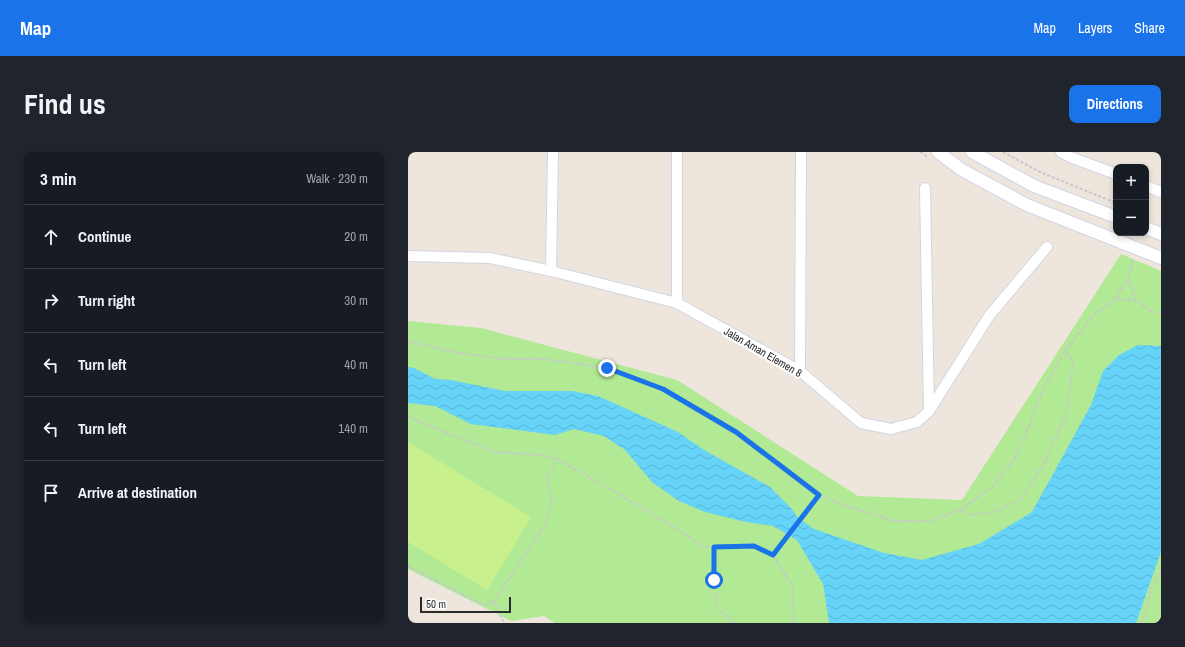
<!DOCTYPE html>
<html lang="en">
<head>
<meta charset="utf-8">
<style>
	:root { --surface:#171b24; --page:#20242c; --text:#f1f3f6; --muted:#9ea1a6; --line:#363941; --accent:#1a73e8 }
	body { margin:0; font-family:"Archivo Narrow",sans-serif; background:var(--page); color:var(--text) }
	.controls { position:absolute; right:12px; top:12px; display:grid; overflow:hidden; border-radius:8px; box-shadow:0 2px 6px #0003 }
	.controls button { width:36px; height:36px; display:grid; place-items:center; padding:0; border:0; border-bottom:1px solid var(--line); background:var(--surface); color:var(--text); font:20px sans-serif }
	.scale { position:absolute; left:12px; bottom:10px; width:91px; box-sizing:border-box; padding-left:4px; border:2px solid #2b2b2b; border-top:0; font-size:11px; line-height:14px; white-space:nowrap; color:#2b2b2b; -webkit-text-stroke:3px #fff; paint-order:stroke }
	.stop { position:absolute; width:12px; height:12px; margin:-9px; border:3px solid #1a73e8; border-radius:50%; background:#fff }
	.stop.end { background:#1a73e8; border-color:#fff; box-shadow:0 1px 4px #0008 }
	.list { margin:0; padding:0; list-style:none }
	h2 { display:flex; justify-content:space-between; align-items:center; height:52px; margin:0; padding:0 16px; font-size:17px }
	h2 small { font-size:13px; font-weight:400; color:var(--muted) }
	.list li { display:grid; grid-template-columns:26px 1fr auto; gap:12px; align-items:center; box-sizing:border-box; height:64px; padding:0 16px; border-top:1px solid var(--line) }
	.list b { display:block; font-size:15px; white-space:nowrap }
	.list em { font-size:13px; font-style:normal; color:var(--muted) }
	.icon { flex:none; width:22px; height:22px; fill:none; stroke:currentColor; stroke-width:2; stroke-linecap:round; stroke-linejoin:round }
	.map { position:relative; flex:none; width:753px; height:471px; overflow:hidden; border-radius:8px }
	header { display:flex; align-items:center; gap:24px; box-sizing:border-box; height:56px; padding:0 20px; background:var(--accent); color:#fff }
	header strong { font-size:19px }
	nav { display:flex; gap:22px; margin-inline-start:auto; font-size:14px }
	.intro { display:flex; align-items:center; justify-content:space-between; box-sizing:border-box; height:96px; padding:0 24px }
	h1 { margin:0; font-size:28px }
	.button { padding:10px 18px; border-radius:8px; background:var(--accent); color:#fff; font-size:14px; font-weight:700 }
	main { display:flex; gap:24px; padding:0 24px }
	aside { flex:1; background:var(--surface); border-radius:8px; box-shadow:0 2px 6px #0003 }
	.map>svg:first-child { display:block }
	.park { fill:#b1e994 }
	.pitch { fill:#c8f18e }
	.water { fill:url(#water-waves) }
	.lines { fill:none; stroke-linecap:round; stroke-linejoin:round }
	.minor-casing { stroke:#d1d5e5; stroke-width:12 }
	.tertiary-casing { stroke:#d1d5e5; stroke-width:14 }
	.path { stroke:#c8c8c8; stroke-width:2; stroke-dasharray:3 2; stroke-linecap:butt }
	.minor { stroke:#fff; stroke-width:10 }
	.tertiary { stroke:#fff; stroke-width:12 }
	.route { stroke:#1a73e8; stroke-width:5 }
	.labels { text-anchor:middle; stroke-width:4; stroke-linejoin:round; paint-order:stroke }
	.street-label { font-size:11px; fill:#2b2b2b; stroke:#fff }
</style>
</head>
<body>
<header>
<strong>Map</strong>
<nav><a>Map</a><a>Layers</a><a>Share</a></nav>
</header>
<div class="intro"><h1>Find us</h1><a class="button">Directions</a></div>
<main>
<aside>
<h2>3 min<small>Walk · 230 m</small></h2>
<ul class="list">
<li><svg class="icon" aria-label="ahead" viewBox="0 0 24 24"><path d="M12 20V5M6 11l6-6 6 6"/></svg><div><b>Continue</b></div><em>20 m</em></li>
<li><svg class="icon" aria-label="right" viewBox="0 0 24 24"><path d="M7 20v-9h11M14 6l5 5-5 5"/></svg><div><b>Turn right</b></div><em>30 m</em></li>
<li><svg class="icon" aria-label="left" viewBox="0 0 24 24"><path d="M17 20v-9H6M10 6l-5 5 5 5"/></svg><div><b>Turn left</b></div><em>40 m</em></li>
<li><svg class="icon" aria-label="left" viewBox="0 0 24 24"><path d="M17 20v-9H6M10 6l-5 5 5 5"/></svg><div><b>Turn left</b></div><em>140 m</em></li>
<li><svg class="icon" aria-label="arrive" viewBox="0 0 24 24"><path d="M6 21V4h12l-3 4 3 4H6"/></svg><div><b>Arrive at destination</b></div></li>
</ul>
</aside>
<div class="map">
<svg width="753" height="471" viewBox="0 0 753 471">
	<defs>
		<pattern id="water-waves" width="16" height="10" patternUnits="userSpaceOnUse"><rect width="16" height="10" fill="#66d3f8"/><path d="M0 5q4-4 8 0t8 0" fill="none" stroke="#59b5d5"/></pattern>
	</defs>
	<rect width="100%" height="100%" fill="#eee6dc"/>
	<!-- park -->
	<path class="park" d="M713,102L753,119V471H147L136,464L103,469L0,417V169L73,176L269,228L450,344L554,348Z"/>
	<!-- pitch -->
	<path class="pitch" d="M0,290L123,365L79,438L0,390Z"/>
	<!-- water -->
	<path class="water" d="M730,193L753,194V400L728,471H421L415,432L389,388L365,374L338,370L297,360L271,349L245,331L217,298L196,284L166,277L147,283L63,272L27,254L0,251V215L6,216L27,227L43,228L97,239H164L190,244L270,280L296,298L362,335L384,357L390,366L406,377L476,401L514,408L571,392L624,360L683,253L695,219L711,203Z"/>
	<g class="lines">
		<defs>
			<g id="minor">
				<path d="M653,0L662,5L708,22"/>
				<path d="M738,34L753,40"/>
				<path d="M517,36L521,259"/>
				<path d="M0,104L82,106L143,119L269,151L392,219L453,271L483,277L509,270L521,259L581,164L639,95"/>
				<path d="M143,119L145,0"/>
				<path d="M269,151V0"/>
				<path d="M392,219L393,0"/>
			</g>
			<g id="tertiary">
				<path d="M530,0L554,18L619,53L753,106"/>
				<path d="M564,0L626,34L708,65"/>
				<path d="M738,76L753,82"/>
			</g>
		</defs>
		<!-- minor casing -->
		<use href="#minor" class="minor-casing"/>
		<!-- tertiary casing -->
		<use href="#tertiary" class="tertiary-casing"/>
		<!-- path -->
		<g class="path">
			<path d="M512,0L520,5"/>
			<path d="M595,0L632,20L708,51"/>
			<path d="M725,108L720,126L728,148"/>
			<path d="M707,147L720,126"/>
			<path d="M0,189L46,200L95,207H136L199,216L255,237L328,280L411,343L424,349L486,369H522L552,358L563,363L586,360L613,347L634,315L658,264L665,211L658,197L685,164L707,147L728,148L743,159L753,161"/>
			<path d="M0,265L86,300L134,303L149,307L228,352L297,395L346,394L365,403L384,433L386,471"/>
			<path d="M552,358L585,334L607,306L622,272L634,239L658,197"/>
			<path d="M306,395V428L309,455L323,469L328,471"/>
			<path d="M365,403L411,343"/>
			<path d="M0,414L67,449L79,453L86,449L137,373L143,352L140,325L149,307"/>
			<path d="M86,449L96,471"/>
			<path d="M734,471L744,436L753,417"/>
		</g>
		<!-- minor -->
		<use href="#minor" class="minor"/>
		<!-- tertiary -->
		<use href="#tertiary" class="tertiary"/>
	</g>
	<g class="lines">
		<!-- route -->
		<path class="route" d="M199,216L255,237L328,280L411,343L365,403L346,394L306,395V428"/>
	</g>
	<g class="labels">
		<!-- street labels -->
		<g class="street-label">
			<text transform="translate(355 200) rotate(30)" y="4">Jalan Aman Elemen 8</text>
		</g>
	</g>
</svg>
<div class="controls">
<button>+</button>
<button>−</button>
</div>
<div class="scale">50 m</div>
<div class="stop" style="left:306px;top:428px"></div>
<div class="stop end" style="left:199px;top:216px"></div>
</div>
</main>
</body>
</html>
